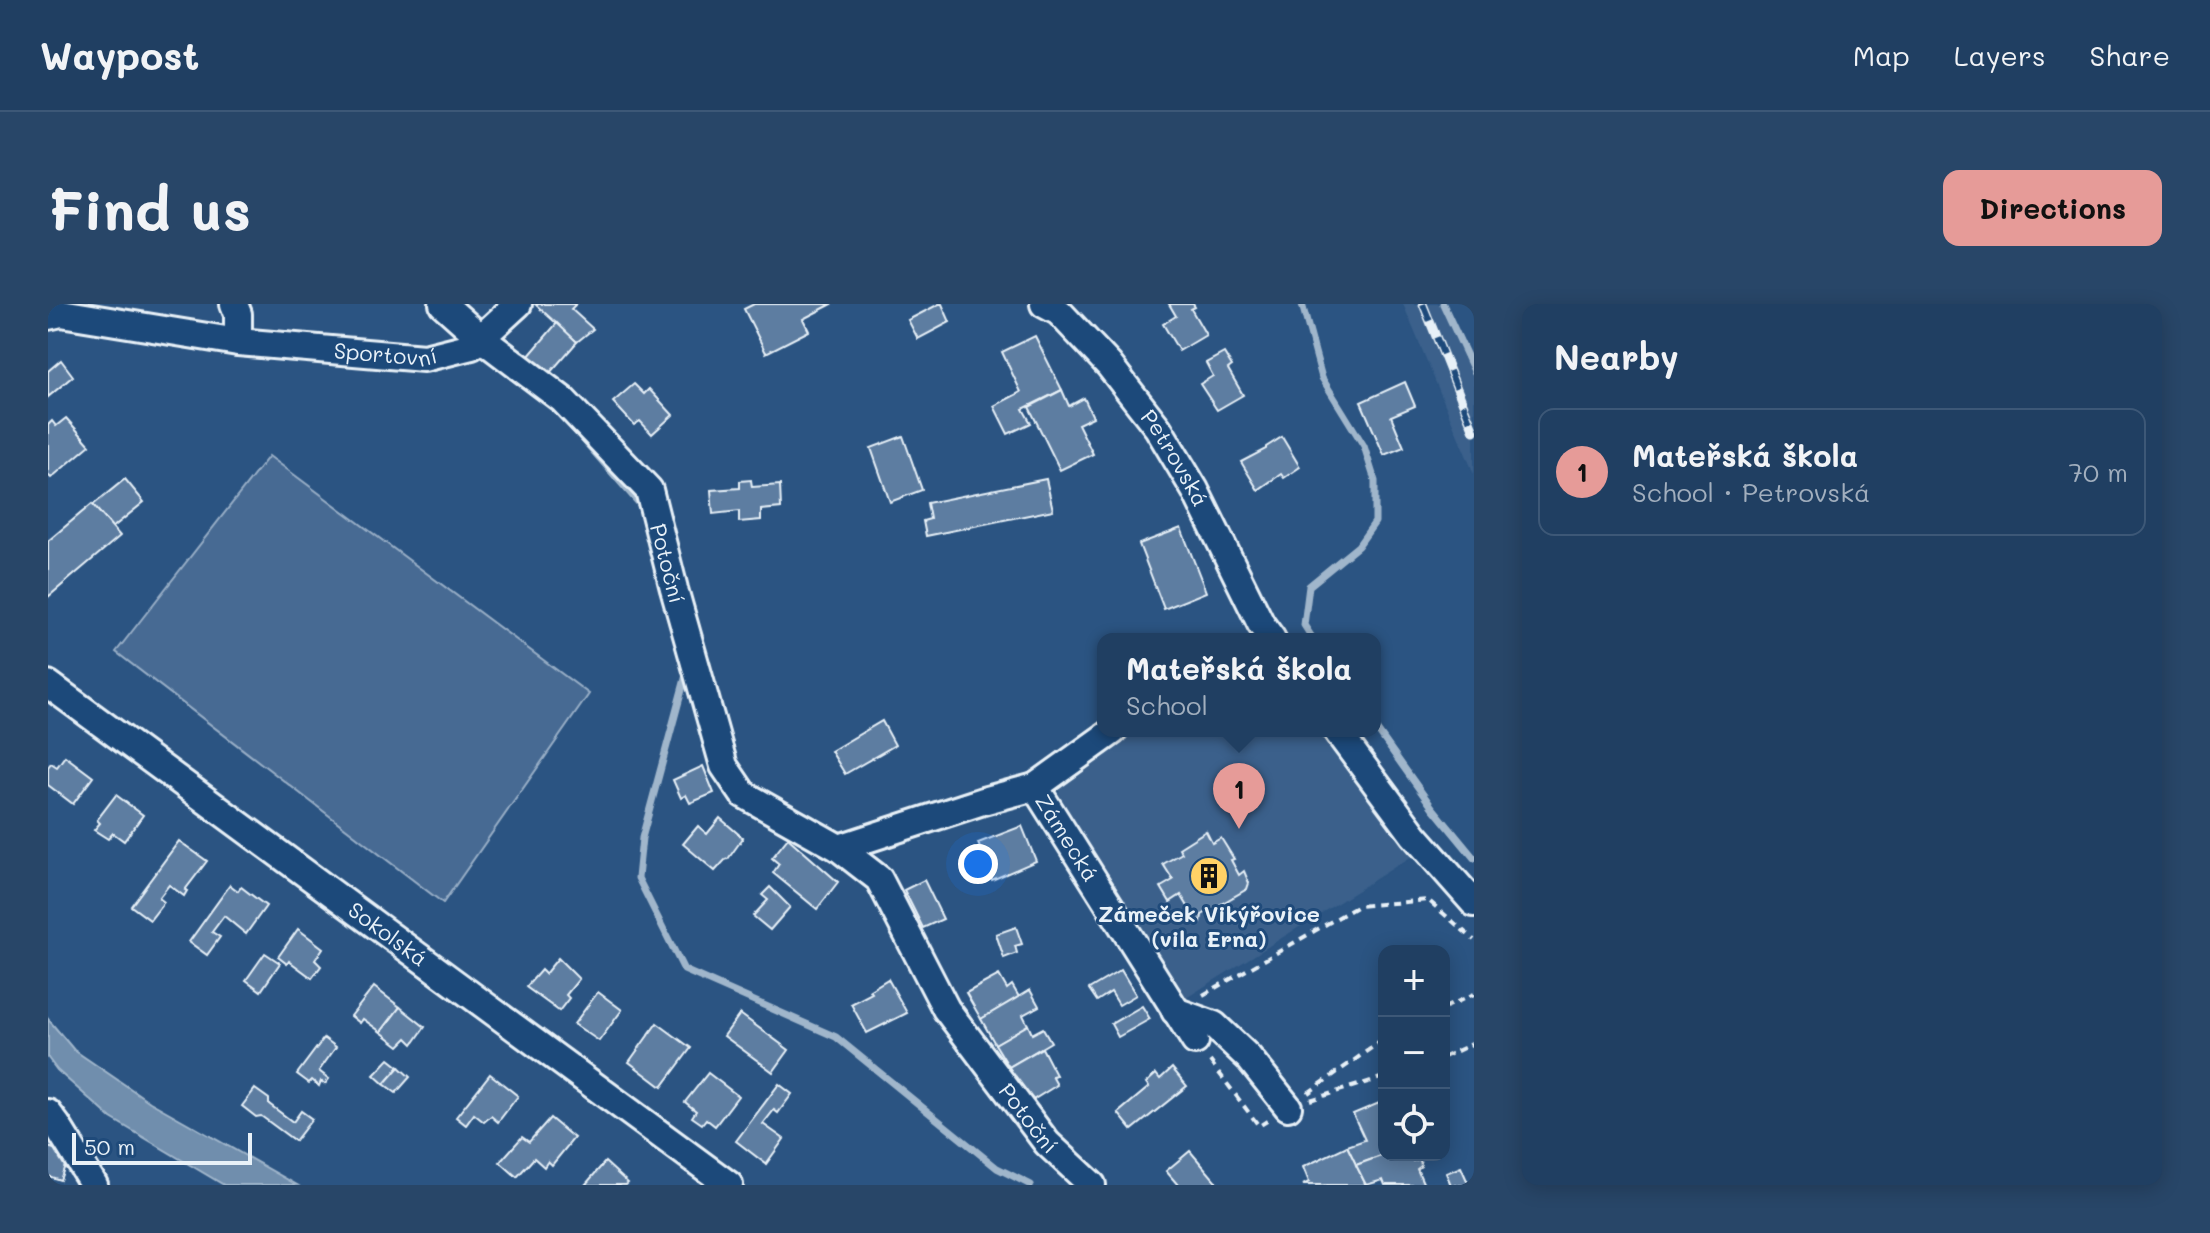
<!DOCTYPE html>
<html lang="en">
<head>
<meta charset="utf-8">
<style>
	:root { --surface:#203f62; --page:#284668; --text:#f1f3f6; --muted:#a2afbe; --line:#3d5877; --accent:#e69b98 }
	body { margin:0; font-family:Mali,sans-serif; background:var(--page); color:var(--text) }
	.controls { position:absolute; right:24px; bottom:24px; display:grid; overflow:hidden; border-radius:16px; box-shadow:0 4px 20px #0003 }
	.controls button { width:72px; height:72px; display:grid; place-items:center; padding:0; border:0; border-bottom:2px solid var(--line); background:var(--surface); color:var(--text); font:40px sans-serif }
	.scale { position:absolute; left:24px; bottom:20px; width:180px; box-sizing:border-box; padding-left:8px; border:4px solid #e8f1f8; border-top:0; font-size:22px; line-height:28px; white-space:nowrap; color:#e8f1f8; -webkit-text-stroke:6px #1f4a7a; paint-order:stroke }
	.you { position:absolute; left:930px; top:560px; width:28px; height:28px; margin:-20px; border:6px solid #fff; border-radius:50%; background:#1a73e8; box-shadow:0 0 0 12px #1a73e833 }
	.badge { display:grid; place-items:center; width:52px; height:52px; border-radius:50%; background:var(--accent); color:#111; font-size:26px; font-weight:700 }
	.pin { position:absolute; translate:-50% -66px; filter:drop-shadow(0 2px 4px #0008) }
	.pin::after { content:''; position:absolute; top:42px; width:28px; height:24px; background:inherit; clip-path:polygon(0 0,100% 0,50% 100%) }
	.popup { position:absolute; left:1049px; top:329px; width:284px; height:104px; box-sizing:border-box; display:grid; place-content:center; border-radius:16px; background:var(--surface); filter:drop-shadow(0 2px 6px #0005); font-size:26px; white-space:nowrap; color:var(--muted) }
	.popup b { font-size:30px; color:var(--text) }
	.popup::after { content:''; position:absolute; left:50%; top:100%; margin-left:-16px; border:16px solid transparent; border-top-color:var(--surface) }
	.list { margin:0; padding:0; list-style:none }
	h2 { display:flex; justify-content:space-between; align-items:center; height:104px; margin:0; padding:0 32px; font-size:34px }
	h2 small { font-size:26px; font-weight:400; color:var(--muted) }
	.list li { display:grid; grid-template-columns:52px 1fr auto; gap:24px; align-items:center; box-sizing:border-box; height:128px; margin:0 16px 16px; padding:0 16px; border:2px solid var(--line); border-radius:16px }
	.list b { display:block; font-size:30px; white-space:nowrap }
	.list p { margin:0; font-size:26px; white-space:nowrap; color:var(--muted) }
	.list em { font-size:26px; font-style:normal; color:var(--muted) }
	.icon { flex:none; width:44px; height:44px; fill:none; stroke:currentColor; stroke-width:2; stroke-linecap:round; stroke-linejoin:round }
	.map { position:relative; flex:none; width:1426px; height:881px; overflow:hidden; border-radius:16px }
	header { display:flex; align-items:center; gap:48px; box-sizing:border-box; height:112px; padding:0 40px; background:var(--surface); border-bottom:2px solid var(--line) }
	header strong { font-size:38px }
	nav { display:flex; gap:44px; margin-inline-start:auto; font-size:28px }
	.intro { display:flex; align-items:center; justify-content:space-between; box-sizing:border-box; height:192px; padding:0 48px }
	h1 { margin:0; font-size:56px }
	.button { padding:20px 36px; border-radius:16px; background:var(--accent); color:#111; font-size:28px; font-weight:700 }
	main { display:flex; gap:48px; padding:0 48px }
	aside { flex:1; background:var(--surface); border-radius:16px; box-shadow:0 4px 20px #0003 }
	.map>svg:first-child { display:block }
	.built { fill:#3a608b }
	.green { fill:#476b93; stroke:#98aec6; stroke-width:2 }
	.water { fill:#708ead; stroke:#a0b6cb; stroke-width:2 }
	.lines { fill:none; stroke-linecap:round; stroke-linejoin:round }
	.stream { stroke:#a0b6cb; stroke-width:7 }
	.building { fill:#5d7da1; stroke:#e8f1f8; stroke-width:2 }
	.minor-casing { stroke:#e8f1f8; stroke-width:32 }
	.path { stroke:#e8f1f8; stroke-width:4; stroke-dasharray:8 6; stroke-linecap:butt }
	.minor { stroke:#1f4a7a; stroke-width:26 }
	.rail-casing { stroke:#e8f1f8; stroke-width:9 }
	.rail { stroke:#1f4a7a; stroke-width:6; stroke-dasharray:18; stroke-linecap:butt }
	.labels { text-anchor:middle; stroke-width:6; stroke-linejoin:round; paint-order:stroke }
	.street-label { font-size:22px; fill:#e8f1f8; stroke:#1f4a7a }
	.poi-label { font-size:22px; font-weight:bold; fill:#e8f1f8; stroke:#1f4a7a }
</style>
</head>
<body>
<header>
<strong>Waypost</strong>
<nav><a>Map</a><a>Layers</a><a>Share</a></nav>
</header>
<div class="intro"><h1>Find us</h1><a class="button">Directions</a></div>
<main>
<div class="map">
<svg width="1426" height="881" viewBox="0 0 1426 881">
	<rect width="100%" height="100%" fill="#2b5482"/>
	<filter id="ink" filterUnits="userSpaceOnUse"><feTurbulence type="fractalNoise" baseFrequency=".0125" numOctaves="2"/><feDisplacementMap in="SourceGraphic" scale="16" xChannelSelector="R" yChannelSelector="G"/><feConvolveMatrix kernelMatrix="1 2 1 2 8 2 1 2 1" color-interpolation-filters="sRGB"/></filter>
	<g filter="url(#ink)">
		<!-- built -->
		<g class="built">
			<path d="M1355,0H1397L1426,69V170Z"/>
			<path d="M1082,427H1274L1298,460L1369,549L1135,696L1017,502L1011,489L1012,482L1016,476Z"/>
		</g>
		<!-- green -->
		<path class="green" d="M221,152L541,390L395,599L68,348Z"/>
		<!-- water -->
		<path class="water" d="M0,715L26,746L102,798L249,881H176L63,814L9,766L0,754Z"/>
		<g class="lines">
			<!-- stream -->
			<g class="stream">
				<path d="M1254,0L1274,74L1316,142L1327,177V218L1310,242L1261,282L1256,321L1265,335"/>
				<path d="M1395,0L1426,67"/>
				<path d="M533,133L596,205"/>
				<path d="M636,364L638,371L594,534L590,574L636,666L788,733L949,864L983,881"/>
				<path d="M1327,423L1384,503L1426,554"/>
			</g>
		</g>
		<!-- building -->
		<g class="building">
			<path d="M487,0H528L523,5L545,25L529,38Z"/>
			<path d="M706,0H784L755,15L761,27L718,49L696,5Z"/>
			<path d="M891,0H894L902,18L870,35L860,16Z"/>
			<path d="M1121,0H1145L1147,3L1143,5L1158,31L1131,47L1115,20L1128,12Z"/>
			<path d="M509,19L529,38L500,71L480,53Z"/>
			<path d="M987,32L1014,86L975,105L983,119L960,130L946,102L973,88L954,48Z"/>
			<path d="M1176,49L1184,62L1180,65L1195,91L1169,106L1152,80L1165,72L1158,59Z"/>
			<path d="M13,56L25,72L0,93V67Z"/>
			<path d="M1357,78L1367,102L1343,112L1356,143L1336,151L1313,98Z"/>
			<path d="M586,80L596,90L601,85L625,111L604,130L592,117L586,121L565,98Z"/>
			<path d="M1014,86L1021,102L1036,94L1045,113L1030,120L1045,150L1012,166L981,103Z"/>
			<path d="M18,114L42,141L3,174L0,171V121L4,117L8,122Z"/>
			<path d="M855,132L874,186L842,198L823,144Z"/>
			<path d="M1234,133L1252,163L1236,174L1233,170L1210,186L1193,158L1218,145V143Z"/>
			<path d="M77,175L96,198L64,224L45,201Z"/>
			<path d="M998,175L1005,206L878,232L875,217L882,215L879,199Z"/>
			<path d="M703,176L704,183L732,181L733,204L713,206V216L691,218V207L665,210L663,186L692,184V177Z"/>
			<path d="M44,200L72,232L0,293V237Z"/>
			<path d="M1133,224L1158,288L1116,305L1091,240Z"/>
			<path d="M834,417L847,441L797,470L783,447Z"/>
			<path d="M17,452L45,473L25,500L0,481V463L3,459L9,463Z"/>
			<path d="M655,462L666,489L642,499L638,491L633,494L625,476Z"/>
			<path d="M68,491L95,511L76,537L65,529L60,535L46,526L52,519L49,516Z"/>
			<path d="M672,514L695,534L680,555L677,556L667,567L635,540L650,522L659,530Z"/>
			<path d="M974,522L988,557L944,576L930,539Z"/>
			<path d="M1158,527L1164,539L1173,534L1186,555L1183,556L1191,571L1196,567L1201,579L1199,585L1154,611L1153,618L1149,620L1143,619L1141,616L1144,609L1133,591L1122,598L1113,583L1125,576L1115,560L1134,549L1131,544Z"/>
			<path d="M740,534L790,578L769,605L725,569L731,560L724,554Z"/>
			<path d="M131,537L159,557L137,586L139,587L136,592L121,581L111,594L116,598L102,616L83,602Z"/>
			<path d="M876,576L895,615L875,624L856,586Z"/>
			<path d="M182,581L190,587L193,583L218,602L198,630L176,612L164,628L172,633L159,651L141,638Z"/>
			<path d="M722,583L742,603L722,626L705,612L720,596L714,591Z"/>
			<path d="M968,623L974,640L967,642L969,649L956,654L948,630Z"/>
			<path d="M250,625L275,644L267,656L273,662L264,674L241,657L239,660L230,653Z"/>
			<path d="M217,649L232,659L213,687L198,676Z"/>
			<path d="M510,654L531,675L518,691L521,694L511,707L478,683L493,666L497,670Z"/>
			<path d="M1073,666L1088,691L1071,701L1063,688L1049,697L1041,685Z"/>
			<path d="M951,671L959,685L964,681L971,693L933,715L918,689Z"/>
			<path d="M840,675L859,709L819,729L803,700L824,689L822,686Z"/>
			<path d="M326,683L352,703L333,728L315,715L312,719L303,712Z"/>
			<path d="M982,686L991,702L975,711L980,721L947,740L933,715Z"/>
			<path d="M550,688L574,706L551,737L526,720Z"/>
			<path d="M1094,702L1102,715L1070,733L1063,720Z"/>
			<path d="M352,703L377,723L365,740L359,734L351,742L333,728Z"/>
			<path d="M692,710L741,746L725,768L676,732Z"/>
			<path d="M609,719L643,744L614,783L581,758Z"/>
			<path d="M980,721L984,730L995,724L1003,738L961,763L947,740Z"/>
			<path d="M276,734L288,743L271,767L281,775L277,780L273,777L271,782L264,776L261,779L249,770Z"/>
			<path d="M994,744L1008,771L1004,772L1009,781L980,799L961,763Z"/>
			<path d="M341,755L351,763L336,780L326,771Z"/>
			<path d="M351,763L362,773L348,789L336,780Z"/>
			<path d="M1124,764L1139,782L1084,826L1070,809L1101,783L1098,779L1108,770L1112,775Z"/>
			<path d="M660,769L690,792L667,822L658,815L654,820L644,813L648,807L637,798Z"/>
			<path d="M442,770L470,792L450,818L443,812L436,818L426,810L418,821L408,813Z"/>
			<path d="M731,780L744,790L730,809L726,806L715,820L736,835L718,860L688,837Z"/>
			<path d="M207,785L221,795V800L245,818L253,807L264,815L247,837L213,812L208,813L194,802Z"/>
			<path d="M1336,797V851L1308,861L1299,842L1317,836L1305,810Z"/>
			<path d="M502,814L526,834L504,861L500,857L496,863L486,854L469,873L452,858L474,833L481,838Z"/>
			<path d="M1299,842L1318,881H1255L1261,878L1255,863Z"/>
			<path d="M0,843L21,850L12,876L0,872Z"/>
			<path d="M1142,847L1171,881H1130L1118,867Z"/>
			<path d="M1336,851H1362L1365,857L1372,855L1373,862L1369,865L1376,881H1337L1335,876L1318,881L1308,861Z"/>
			<path d="M557,858L580,879L578,881H537Z"/>
			<path d="M1413,863L1421,881H1403L1398,869Z"/>
		</g>
		<g class="lines">
			<defs>
				<g id="minor">
					<path id="s1" d="M395,0L433,34L515,96L601,186L626,285L676,462L695,490L791,544L831,575L898,705L999,839L1044,881"/>
					<path id="s2" d="M996,0L1011,8L1061,61L1110,124L1147,186L1213,320L1224,335"/>
					<path d="M0,12L13,9L190,38V10L186,0"/>
					<path id="s3" d="M190,38L376,54L424,42L470,0"/>
					<path id="s4" d="M0,380L681,881"/>
					<path id="s5" d="M1065,427L987,483L1147,737"/>
					<path d="M1289,427L1366,531L1426,599"/>
					<path d="M791,544L935,497L987,483"/>
					<path d="M1127,707L1166,721L1201,754L1240,803"/>
					<path d="M0,809L9,821L46,881"/>
				</g>
			</defs>
			<!-- minor casing -->
			<use href="#minor" class="minor-casing"/>
			<!-- path -->
			<g class="path">
				<path d="M1155,691L1310,602L1380,596L1426,636"/>
				<path d="M1396,704L1426,690"/>
				<path d="M1396,753L1426,739"/>
				<path d="M1162,757L1211,822L1219,817"/>
				<path d="M1260,789L1336,735"/>
				<path d="M1262,796L1336,773"/>
			</g>
			<!-- minor -->
			<use href="#minor" class="minor"/>
			<defs>
				<path id="rail" d="M1375,0L1426,127"/>
			</defs>
			<!-- rail casing -->
			<use href="#rail" class="rail-casing"/>
			<!-- rail -->
			<use href="#rail" class="rail"/>
		</g>
	</g>
	<!-- icons -->
	<defs>
		<symbol id="building-disc" viewBox="-11 -11 22 22"><circle r="9.5" fill="#ffd166" stroke="#1f4a7a"/><path d="M-4-6H4V6H1V3H-1V6H-4ZM-2.5-4.3h1.7v1.8h-1.7ZM.8-4.3h1.7v1.8H.8ZM-2.5-1h1.7V.8h-1.7ZM.8-1h1.7V.8H.8Z" fill="#111"/></symbol>
	</defs>
	<g fill-rule="evenodd">
		<use href="#building-disc" x="1139" y="550" width="44" height="44"/>
	</g>
	<g class="labels">
		<!-- street labels -->
		<g class="street-label">
			<text dy="8" stroke="none"><textPath href="#s3" startOffset="148">Sportovní</textPath></text>
			<text dy="8" stroke="none"><textPath href="#s2" startOffset="204">Petrovská</textPath></text>
			<text dy="8" stroke="none"><textPath href="#s1" startOffset="354">Potoční</textPath></text>
			<text dy="8" stroke="none"><textPath href="#s5" startOffset="156">Zámecká</textPath></text>
			<text dy="8" stroke="none"><textPath href="#s4" startOffset="422">Sokolská</textPath></text>
			<text dy="8" stroke="none"><textPath href="#s1" startOffset="1042">Potoční</textPath></text>
		</g>
		<!-- poi labels -->
		<g class="poi-label">
			<text x="1161" y="618">Zámeček Vikýřovice<tspan x="1161" dy="25">(vila Erna)</tspan></text>
		</g>
	</g>
</svg>
<div class="controls">
<button>+</button>
<button>−</button>
<button><svg class="icon" aria-label="locate" viewBox="0 0 24 24"><circle cx="12" cy="12" r="6"/><path d="M12 2v4M12 18v4M2 12h4M18 12h4"/></svg></button>
</div>
<div class="scale">50 m</div>
<div class="you"></div>
<div class="pin badge" style="left:1191px;top:525px">1</div>
<div class="popup"><b>Mateřská škola</b>School</div>
</div>
<aside>
<h2>Nearby<small></small></h2>
<ul class="list">
<li><span class="badge">1</span><div><b>Mateřská škola</b><p>School · Petrovská</p></div><em>70 m</em></li>
</ul>
</aside>
</main>
</body>
</html>
